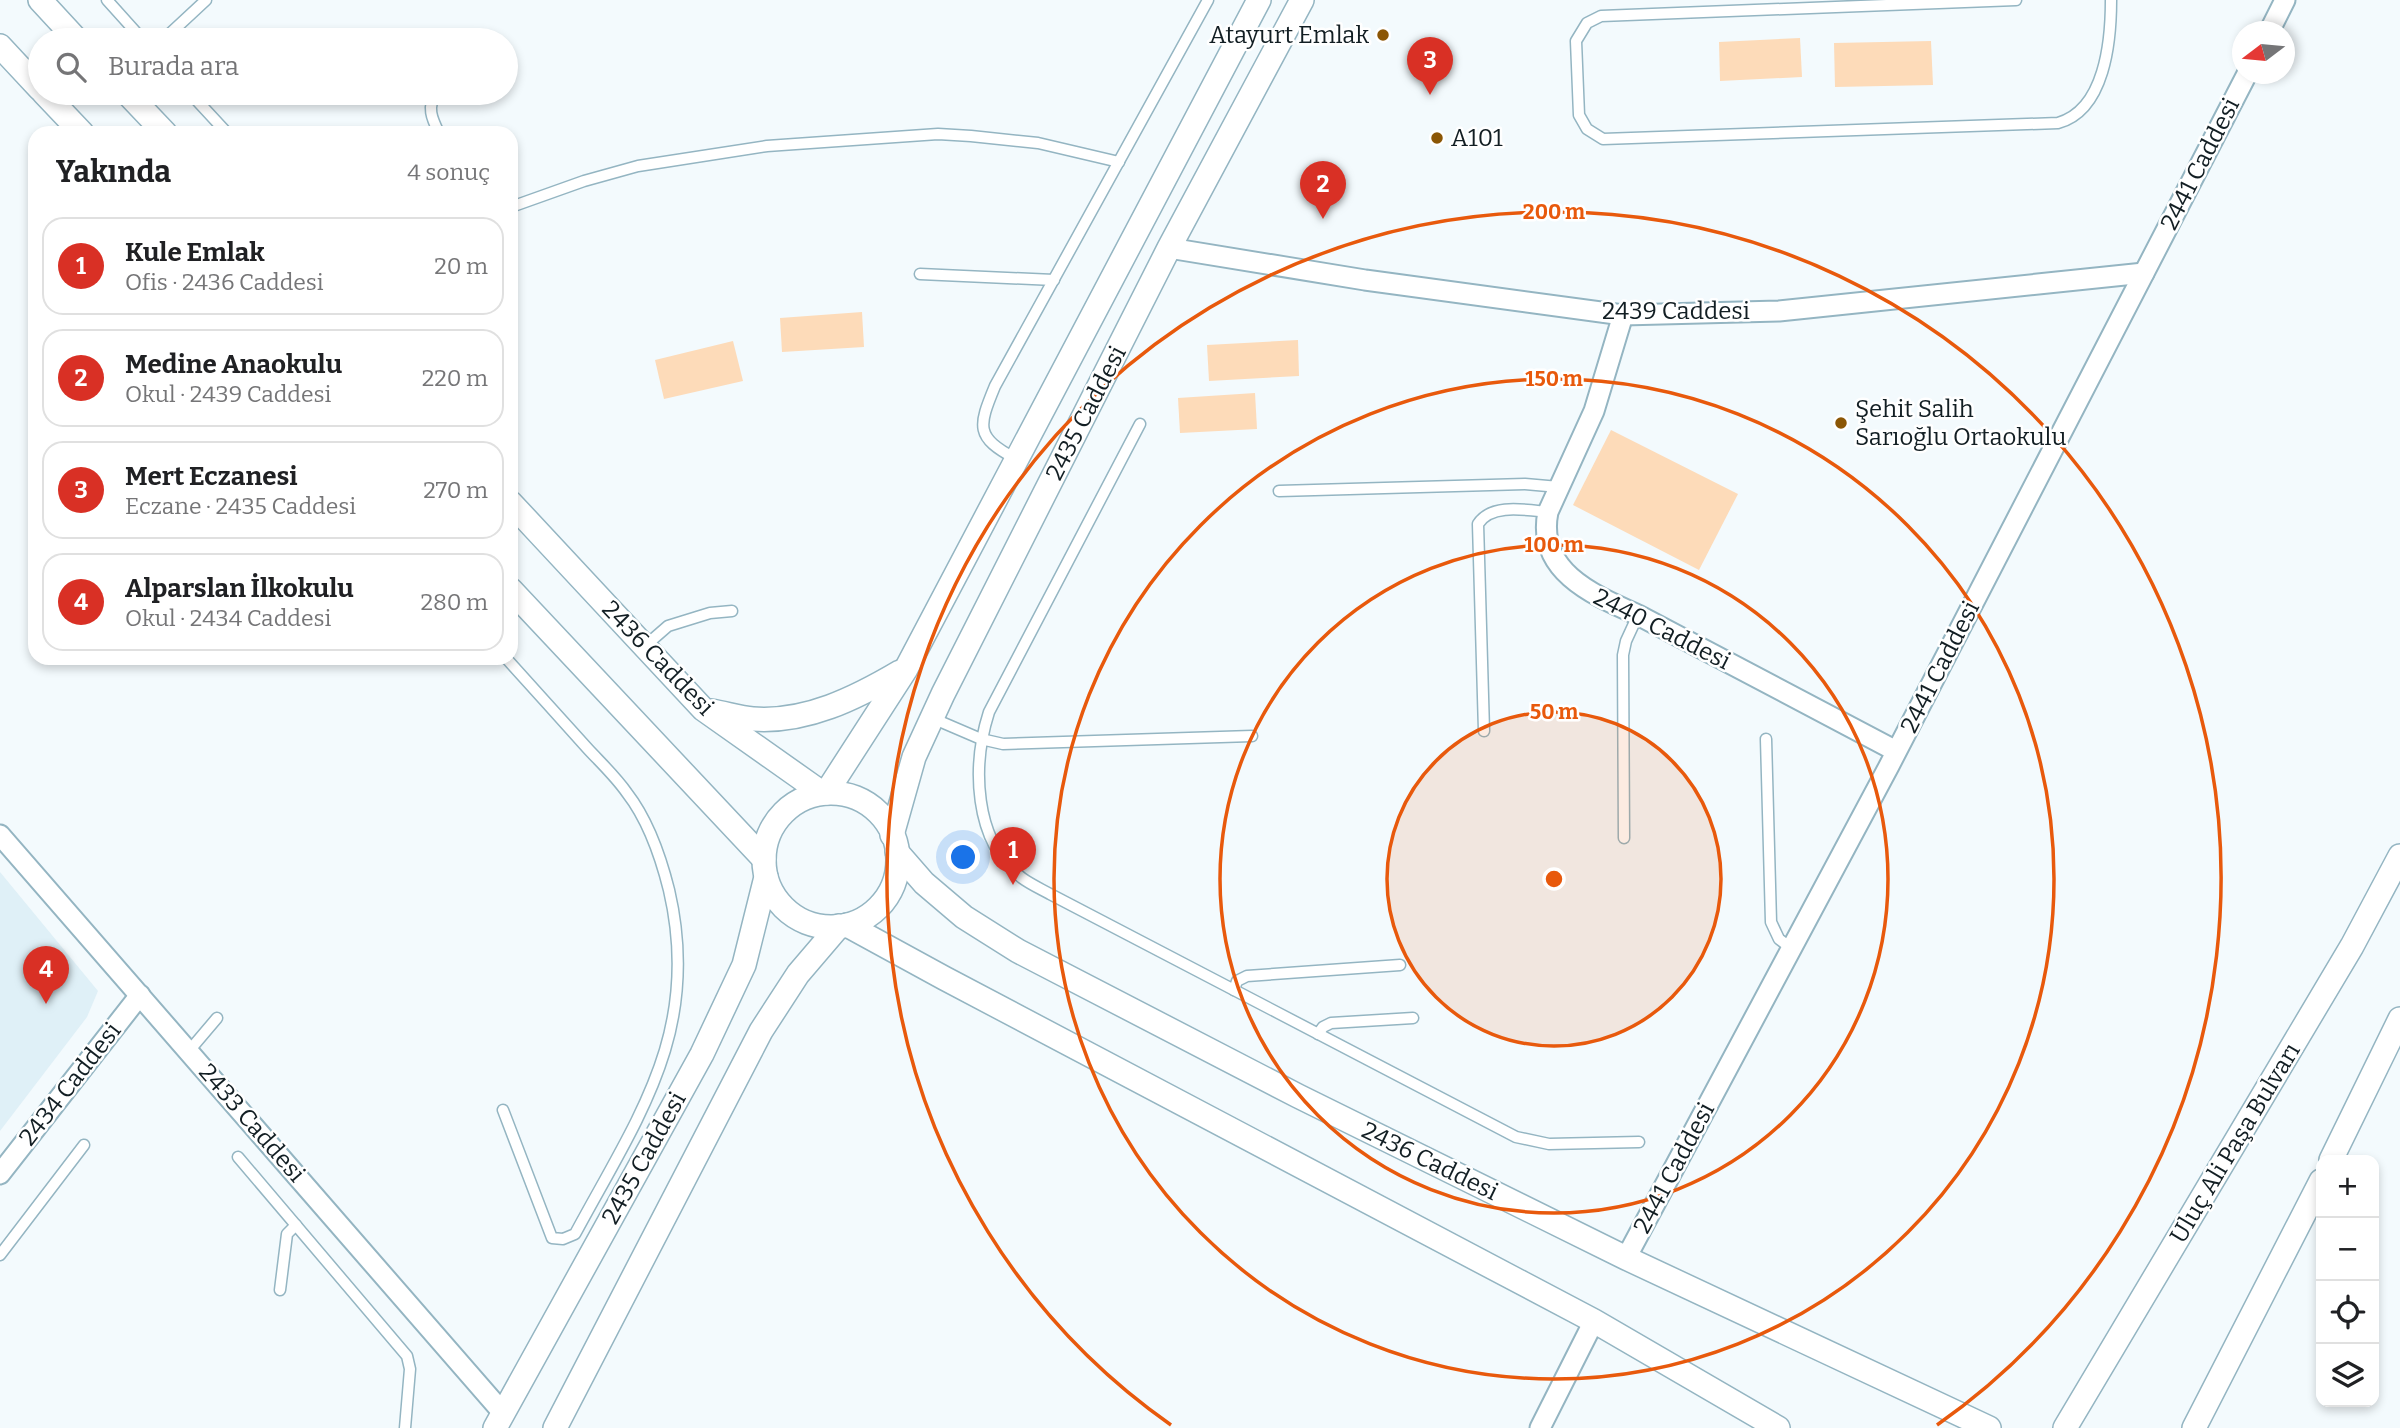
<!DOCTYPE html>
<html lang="tr">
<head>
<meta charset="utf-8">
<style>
	:root { --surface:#fff; --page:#f6f6f6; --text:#202124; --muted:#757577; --line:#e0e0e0; --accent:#d93025 }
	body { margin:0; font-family:Bitter,serif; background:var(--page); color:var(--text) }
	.controls { position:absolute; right:21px; bottom:21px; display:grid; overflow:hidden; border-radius:14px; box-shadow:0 4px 10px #0003 }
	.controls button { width:63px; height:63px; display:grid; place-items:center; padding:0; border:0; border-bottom:2px solid var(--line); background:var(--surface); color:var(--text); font:35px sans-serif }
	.compass { position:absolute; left:2232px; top:21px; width:63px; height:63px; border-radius:50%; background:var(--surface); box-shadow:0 4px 10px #0003; rotate:254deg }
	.you { position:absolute; left:964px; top:858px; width:24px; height:24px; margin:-18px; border:5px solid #fff; border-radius:50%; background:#1a73e8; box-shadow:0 0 0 10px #1a73e833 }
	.badge { display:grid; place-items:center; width:46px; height:46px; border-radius:50%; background:var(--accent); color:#fff; font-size:23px; font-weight:700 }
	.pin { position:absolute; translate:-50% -58px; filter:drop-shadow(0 2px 4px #0008) }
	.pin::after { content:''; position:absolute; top:37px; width:24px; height:21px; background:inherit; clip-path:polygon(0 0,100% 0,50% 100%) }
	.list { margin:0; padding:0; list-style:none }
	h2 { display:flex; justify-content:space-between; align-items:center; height:91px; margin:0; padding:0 28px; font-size:30px }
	h2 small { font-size:23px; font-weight:400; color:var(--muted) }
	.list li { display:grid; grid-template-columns:46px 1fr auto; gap:21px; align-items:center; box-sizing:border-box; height:98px; margin:0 14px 14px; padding:0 14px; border:2px solid var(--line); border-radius:21px }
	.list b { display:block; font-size:26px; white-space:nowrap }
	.list p { margin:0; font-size:23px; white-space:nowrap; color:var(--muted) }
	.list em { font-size:23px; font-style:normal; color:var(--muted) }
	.icon { flex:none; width:38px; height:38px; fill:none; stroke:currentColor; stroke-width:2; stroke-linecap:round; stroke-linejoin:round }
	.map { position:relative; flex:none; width:2400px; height:1428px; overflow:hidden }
	.search { position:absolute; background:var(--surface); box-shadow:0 4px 10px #0003; left:28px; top:28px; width:490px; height:77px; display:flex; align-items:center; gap:18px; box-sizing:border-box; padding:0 24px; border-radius:38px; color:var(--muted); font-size:26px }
	.panel { position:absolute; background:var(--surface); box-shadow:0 4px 10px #0003; left:28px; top:126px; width:490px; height:539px; border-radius:21px }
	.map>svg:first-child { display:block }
	.built { fill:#dff0f7 }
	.pitch { fill:#fddbb9 }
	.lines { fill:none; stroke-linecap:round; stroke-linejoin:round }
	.service-casing { stroke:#94b5c2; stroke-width:13 }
	.minor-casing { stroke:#94b5c2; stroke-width:23 }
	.tertiary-casing { stroke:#94b5c2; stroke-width:26 }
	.service { stroke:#fff; stroke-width:10 }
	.minor { stroke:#fff; stroke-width:19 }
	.tertiary { stroke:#fff; stroke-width:23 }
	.ring { fill:none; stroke:#e8590c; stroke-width:3.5 }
	.poi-dot { fill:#8b5605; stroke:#fff; stroke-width:2.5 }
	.labels { text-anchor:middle; stroke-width:5; stroke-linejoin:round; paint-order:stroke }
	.poi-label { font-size:24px; fill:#121e23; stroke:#fff; text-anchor:start }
	.street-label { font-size:24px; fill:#121e23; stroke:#fff }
	.centre { fill:#e8590c; stroke:#fff; stroke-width:3.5 }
	.ring-label { font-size:21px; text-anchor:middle; font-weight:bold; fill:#e8590c; stroke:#fff; stroke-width:5; stroke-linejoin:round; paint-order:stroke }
</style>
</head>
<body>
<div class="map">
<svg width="2400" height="1428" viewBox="0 0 2400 1428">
	<rect width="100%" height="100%" fill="#f3fafd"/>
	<!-- built -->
	<path class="built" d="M0,872L98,991L87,1017L0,1131Z"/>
	<!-- pitch -->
	<g class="pitch">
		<path d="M1800,38L1802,77L1720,81L1719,42Z"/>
		<path d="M1931,41L1933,85L1835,87L1834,43Z"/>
		<path d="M862,312L864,347L782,352L780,318Z"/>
		<path d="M1298,340L1299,376L1209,381L1207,345Z"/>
		<path d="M733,341L743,381L664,399L655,360Z"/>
		<path d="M1255,393L1257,429L1180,433L1178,398Z"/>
		<path d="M1611,430L1738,494L1699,570L1573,505Z"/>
	</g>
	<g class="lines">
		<defs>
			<g id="service">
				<path d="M107,0L143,40"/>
				<path d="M2016,0L1601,16L1587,23L1576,41L1579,115L1587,129L1603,139L2058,123C2105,110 2111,41 2111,0"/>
				<path d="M163,40L206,0"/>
				<path d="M190,93L227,133"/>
				<path d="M437,93C426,106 432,119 439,133"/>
				<path d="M511,207L584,181L638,166L767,146L938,134L971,136L1038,143L1119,162"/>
				<path d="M920,274L1054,280"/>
				<path d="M1140,424L989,712C972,765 973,841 1022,878C1030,884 1041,889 1050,894L1516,1137L1549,1144L1639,1142"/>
				<path d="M1016,459C975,437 978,427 995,386L1208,0"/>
				<path d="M1279,491L1525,484L1559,487"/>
				<path d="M645,646L668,626L710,613L732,611"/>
				<path d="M932,718L981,739L1003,744L1252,736"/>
				<path d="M1484,731L1478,524C1491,503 1526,510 1548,512"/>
				<path d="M1766,739L1771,922L1779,939L1791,948"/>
				<path d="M1624,838L1623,655L1626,641L1638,615"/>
				<path d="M1234,990L1237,981L1247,976L1400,965"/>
				<path d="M1318,1034L1323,1027L1331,1023L1413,1018"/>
				<path d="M189,1051L217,1018"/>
				<path d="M503,1110L552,1238L563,1239L575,1234C638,1117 702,1031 669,890C661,858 648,820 627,793C616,777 601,763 588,749C561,719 533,688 506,658"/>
				<path d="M238,1157L407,1356L410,1369L405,1428"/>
				<path d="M0,1255L84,1145"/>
				<path d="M280,1290L287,1234L296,1225"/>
			</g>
			<g id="minor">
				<path d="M2269,32L2285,0"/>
				<path d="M1169,248L1365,280L1623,315L1779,311L2144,273"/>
				<path d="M1623,315L1594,411L1548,512C1536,571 1593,595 1638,615L1896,751"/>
				<path d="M0,835L503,1413"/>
				<path d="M0,1174L140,995"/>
				<path d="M1626,1258L1889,766L2247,74"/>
				<path d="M1540,1428L1594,1321"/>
			</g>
			<g id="tertiary">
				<path d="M40,0L77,40"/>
				<path d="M0,46L40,89"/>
				<path d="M44,93L82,133"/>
				<path d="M127,93L165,133"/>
				<path d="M511,503L703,709L822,793"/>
				<path d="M511,590L764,859"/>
				<path d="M711,711C725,713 739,718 753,719C806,723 856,698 900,672"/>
				<path d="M826,793L906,669L1259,0"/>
				<circle cx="831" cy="860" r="67"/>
				<path d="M892,835L914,757L943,694L1169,248L1302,0"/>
				<path d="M897,852L924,883L964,917L1018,951L1298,1096L1626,1258L1989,1428"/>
				<path d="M847,925L944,978L1594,1321L1778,1428"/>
				<path d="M2331,1160L2400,1019"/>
				<path d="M495,1428L702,1054L744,965L766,877"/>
				<path d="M555,1428L761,1031L798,974L839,926"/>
				<path d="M2065,1428L2352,946L2400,856"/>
				<path d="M2194,1428L2321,1181"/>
			</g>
		</defs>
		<!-- service casing -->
		<use href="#service" class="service-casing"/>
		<!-- minor casing -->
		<use href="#minor" class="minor-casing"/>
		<!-- tertiary casing -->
		<use href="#tertiary" class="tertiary-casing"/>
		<!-- service -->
		<use href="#service" class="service"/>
		<!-- minor -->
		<use href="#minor" class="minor"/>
		<!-- tertiary -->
		<use href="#tertiary" class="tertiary"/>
	</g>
	<!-- distance rings -->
	<circle cx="1554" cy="879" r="167" fill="#e8590c" fill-opacity=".12"/>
	<g class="ring">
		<circle cx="1554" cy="879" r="167"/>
		<circle cx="1554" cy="879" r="334"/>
		<circle cx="1554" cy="879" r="500"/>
		<path d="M1171 1425A667 667 0 1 1 1937 1425"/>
	</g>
	<!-- markers -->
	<g class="poi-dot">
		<circle cx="1383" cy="35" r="7"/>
		<circle cx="1437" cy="138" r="7"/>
		<circle cx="1841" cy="423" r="7"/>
	</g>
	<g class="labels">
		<!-- poi labels -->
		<g class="poi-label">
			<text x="1369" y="43" text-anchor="end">Atayurt Emlak</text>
			<text x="1451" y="146">A101</text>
			<text x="1855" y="417">Şehit Salih<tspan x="1855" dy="28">Sarıoğlu Ortaokulu</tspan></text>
		</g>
		<!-- street labels -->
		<g class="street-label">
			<text transform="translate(2200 164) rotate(-63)" y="8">2441 Caddesi</text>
			<text x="1676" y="319">2439 Caddesi</text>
			<text transform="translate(1086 413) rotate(-63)" y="8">2435 Caddesi</text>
			<text transform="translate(1662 629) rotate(27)" y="8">2440 Caddesi</text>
			<text transform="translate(658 658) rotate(46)" y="8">2436 Caddesi</text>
			<text transform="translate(1940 667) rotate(-63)" y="8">2441 Caddesi</text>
			<text transform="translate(70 1084) rotate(-52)" y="8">2434 Caddesi</text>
			<text transform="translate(252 1123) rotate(49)" y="8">2433 Caddesi</text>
			<text transform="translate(2235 1143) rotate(-59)" y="8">Uluç Ali Paşa Bulvarı</text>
			<text transform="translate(644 1158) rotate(-61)" y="8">2435 Caddesi</text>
			<text transform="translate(1430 1161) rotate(26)" y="8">2436 Caddesi</text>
			<text transform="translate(1674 1168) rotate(-62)" y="8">2441 Caddesi</text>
		</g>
	</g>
	<circle cx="1554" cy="879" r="10" class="centre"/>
	<g class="ring-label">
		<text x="1554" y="219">200 m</text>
		<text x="1554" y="386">150 m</text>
		<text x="1554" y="552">100 m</text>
		<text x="1554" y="719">50 m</text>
	</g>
</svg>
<div class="controls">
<button>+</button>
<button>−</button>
<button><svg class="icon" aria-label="locate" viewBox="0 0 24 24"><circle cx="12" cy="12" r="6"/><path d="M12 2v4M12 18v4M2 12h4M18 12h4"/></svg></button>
<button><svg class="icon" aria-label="layers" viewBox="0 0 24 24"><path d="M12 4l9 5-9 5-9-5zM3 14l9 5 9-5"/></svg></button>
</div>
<svg class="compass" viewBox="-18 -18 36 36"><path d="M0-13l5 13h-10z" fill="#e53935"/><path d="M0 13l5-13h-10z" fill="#757577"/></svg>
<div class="you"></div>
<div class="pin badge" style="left:1013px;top:885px">1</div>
<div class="pin badge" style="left:1323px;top:219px">2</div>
<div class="pin badge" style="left:1430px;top:95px">3</div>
<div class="pin badge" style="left:46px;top:1004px">4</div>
<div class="search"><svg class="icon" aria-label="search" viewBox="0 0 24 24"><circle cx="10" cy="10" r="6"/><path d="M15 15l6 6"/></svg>Burada ara</div>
<section class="panel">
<h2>Yakında<small>4 sonuç</small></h2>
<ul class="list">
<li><span class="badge">1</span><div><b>Kule Emlak</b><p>Ofis · 2436 Caddesi</p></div><em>20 m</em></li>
<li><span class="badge">2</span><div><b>Medine Anaokulu</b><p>Okul · 2439 Caddesi</p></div><em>220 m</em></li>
<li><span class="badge">3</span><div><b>Mert Eczanesi</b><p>Eczane · 2435 Caddesi</p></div><em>270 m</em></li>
<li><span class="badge">4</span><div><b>Alparslan İlkokulu</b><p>Okul · 2434 Caddesi</p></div><em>280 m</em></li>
</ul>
</section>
</div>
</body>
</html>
